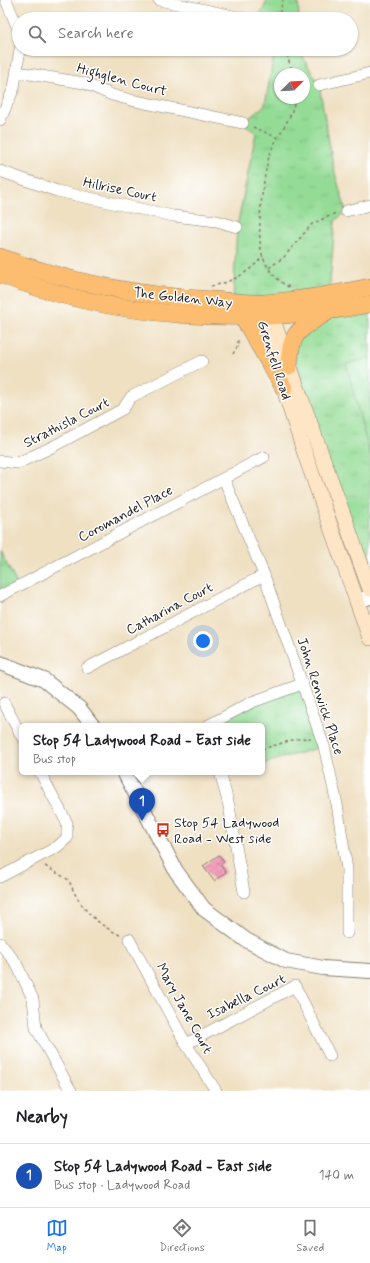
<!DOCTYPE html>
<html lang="en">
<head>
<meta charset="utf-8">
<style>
	:root { --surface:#fff; --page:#f6f6f6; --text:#202124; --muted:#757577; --line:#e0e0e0; --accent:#1a73e8 }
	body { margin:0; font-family:Mynerve,sans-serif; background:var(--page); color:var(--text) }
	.compass { position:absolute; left:274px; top:68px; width:36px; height:36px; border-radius:50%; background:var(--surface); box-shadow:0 1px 3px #0004; rotate:66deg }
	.you { position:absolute; left:203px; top:641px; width:14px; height:14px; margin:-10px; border:3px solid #fff; border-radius:50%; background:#1a73e8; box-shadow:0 0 0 6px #1a73e833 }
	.badge { display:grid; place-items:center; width:26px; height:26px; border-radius:50%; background:var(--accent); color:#fff; font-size:13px; font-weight:700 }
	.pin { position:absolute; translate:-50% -33px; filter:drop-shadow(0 1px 2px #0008) }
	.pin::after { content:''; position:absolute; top:21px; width:14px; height:12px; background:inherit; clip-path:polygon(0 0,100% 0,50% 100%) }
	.popup { position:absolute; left:19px; top:723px; width:246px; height:52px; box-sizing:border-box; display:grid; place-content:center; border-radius:6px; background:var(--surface); filter:drop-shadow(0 1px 3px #0005); font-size:13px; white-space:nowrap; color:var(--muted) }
	.popup b { font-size:15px; color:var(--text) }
	.popup::after { content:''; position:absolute; left:50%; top:100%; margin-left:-8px; border:8px solid transparent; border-top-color:var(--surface) }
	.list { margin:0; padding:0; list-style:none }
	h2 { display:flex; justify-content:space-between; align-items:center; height:52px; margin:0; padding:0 16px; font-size:17px }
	h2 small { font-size:13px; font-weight:400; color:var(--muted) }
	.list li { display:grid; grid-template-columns:26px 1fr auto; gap:12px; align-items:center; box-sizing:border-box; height:64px; padding:0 16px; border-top:1px solid var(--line) }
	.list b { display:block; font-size:15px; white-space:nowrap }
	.list p { margin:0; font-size:13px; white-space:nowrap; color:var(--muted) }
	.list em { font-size:13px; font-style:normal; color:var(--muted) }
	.icon { flex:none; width:22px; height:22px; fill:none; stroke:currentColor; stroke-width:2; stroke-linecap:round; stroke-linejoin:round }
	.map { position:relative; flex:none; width:370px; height:1091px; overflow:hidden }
	.search { position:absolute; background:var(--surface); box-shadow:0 1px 3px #0004; left:12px; right:12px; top:12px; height:44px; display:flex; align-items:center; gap:10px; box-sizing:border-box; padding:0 14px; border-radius:22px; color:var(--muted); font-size:15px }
	.sheet { height:116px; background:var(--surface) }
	nav { display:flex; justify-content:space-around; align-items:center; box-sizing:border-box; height:56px; border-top:1px solid var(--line); background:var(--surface); font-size:11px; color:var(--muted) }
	nav a { display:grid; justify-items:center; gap:2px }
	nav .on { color:var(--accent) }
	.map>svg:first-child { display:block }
	.grass { fill:url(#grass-tufts); stroke:#587c59; fill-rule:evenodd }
	.pitch { fill:#94dc96; stroke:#587c59 }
	.building { fill:url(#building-cross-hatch) }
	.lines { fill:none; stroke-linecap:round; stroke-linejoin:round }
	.minor-casing { stroke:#867e6f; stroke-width:12 }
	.tertiary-casing { stroke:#867e6f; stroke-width:16 }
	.secondary-casing { stroke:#867e6f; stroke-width:16 }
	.primary-casing { stroke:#867e6f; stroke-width:18 }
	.path { stroke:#867e6f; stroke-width:1.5; stroke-dasharray:3 3; stroke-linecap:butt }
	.minor { stroke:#fff; stroke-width:11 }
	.tertiary { stroke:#fff; stroke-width:14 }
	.secondary { stroke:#fee5c5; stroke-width:15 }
	.primary { stroke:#fcbd6f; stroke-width:17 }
	.labels { text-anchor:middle; stroke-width:3; stroke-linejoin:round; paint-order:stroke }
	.street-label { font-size:14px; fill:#1c1c1c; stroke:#fff }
	.poi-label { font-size:14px; fill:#1c1c1c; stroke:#fff; text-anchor:start }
</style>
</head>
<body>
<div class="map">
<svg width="370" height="1091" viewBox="0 0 370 1091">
	<defs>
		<pattern id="grass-tufts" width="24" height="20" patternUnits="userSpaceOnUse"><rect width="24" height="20" fill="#94dc96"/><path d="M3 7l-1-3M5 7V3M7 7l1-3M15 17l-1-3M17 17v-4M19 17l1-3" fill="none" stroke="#7fbc81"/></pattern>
		<pattern id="building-cross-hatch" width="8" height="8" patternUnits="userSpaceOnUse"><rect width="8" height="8" fill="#f5a0bf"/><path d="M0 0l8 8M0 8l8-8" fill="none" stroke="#d189a4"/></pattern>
	</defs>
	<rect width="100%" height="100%" fill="#fff"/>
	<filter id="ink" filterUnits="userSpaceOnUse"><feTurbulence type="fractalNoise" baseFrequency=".025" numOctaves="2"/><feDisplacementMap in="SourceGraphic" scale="8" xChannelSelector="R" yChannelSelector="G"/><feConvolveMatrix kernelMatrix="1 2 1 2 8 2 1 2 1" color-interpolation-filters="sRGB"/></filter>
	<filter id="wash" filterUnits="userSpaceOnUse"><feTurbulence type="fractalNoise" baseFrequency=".012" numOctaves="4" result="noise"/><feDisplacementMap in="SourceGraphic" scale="16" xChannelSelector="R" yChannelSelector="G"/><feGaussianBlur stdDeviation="0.9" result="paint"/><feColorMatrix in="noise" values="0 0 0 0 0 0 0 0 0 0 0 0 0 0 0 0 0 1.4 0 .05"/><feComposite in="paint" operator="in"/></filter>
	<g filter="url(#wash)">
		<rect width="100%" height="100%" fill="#efe0c2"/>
		<!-- grass -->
		<g class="grass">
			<path d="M267,0H298L299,19H254L263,10Z"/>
			<path d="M275,49H300L301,54L319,85L334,170L346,211L335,221L329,294L233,302L237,227L256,133L243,123L265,105ZM280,74H304V98H280Z"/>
			<path d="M370,304V589L306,412L292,340L303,327Z"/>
			<path d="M0,551L18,586L0,596Z"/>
			<path d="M302,684L324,746L262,764V726H207Z"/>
		</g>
		<!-- pitch -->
		<path class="pitch" d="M370,357V455L346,364Z"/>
		<g id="blocks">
			<!-- building -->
			<path class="building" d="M219,855L224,862L220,865L226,872L214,881L203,866Z"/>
		</g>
	</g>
	<g filter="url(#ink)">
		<use href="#blocks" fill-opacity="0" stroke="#867e6f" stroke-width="1"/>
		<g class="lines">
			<defs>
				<g id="minor">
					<path d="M6,0L19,31"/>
					<path d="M159,0L247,19"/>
					<path d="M17,72L84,83L112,95L131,100L243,123"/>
					<path d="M319,85L370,73"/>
					<path d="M0,120L14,88L20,49"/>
					<path d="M0,171L57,191L173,216L217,221L237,227"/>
					<path d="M346,211L370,205"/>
					<path d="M0,461L18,463L52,447L123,409L131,397L202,361"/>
					<path d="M224,479L264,575L324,746L337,804L347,870V933"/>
					<path d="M0,596L264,457"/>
					<path d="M87,668L264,575"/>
					<path d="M4,703L22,737"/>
					<path d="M207,726L252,702L302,684"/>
					<path d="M220,772L229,806L244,892"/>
					<path d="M0,877L57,847L67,838V823L40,772"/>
					<path d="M129,939L186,1044L216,1091"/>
					<path d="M0,943L16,963L33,999L36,1028L71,1091"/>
					<path d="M186,1044L295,986L330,1056"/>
				</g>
				<g id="tertiary">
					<path d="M357,601L370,597"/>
					<path d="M0,663L44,680L79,708L93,726"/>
					<path d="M124,772L176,871L204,909L246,940L286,961L323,968L370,971"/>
				</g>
				<g id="secondary">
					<path d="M263,306L260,316L306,457L370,638"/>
					<path d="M265,306L271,315L370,589"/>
				</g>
				<g id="primary">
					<path d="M0,257C69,283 140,296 213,300C230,301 248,304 265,303C300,300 336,294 370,287"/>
					<path d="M0,274C111,319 253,327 370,304"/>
					<path d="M240,316L247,324L284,388"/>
					<path d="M289,366C291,332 297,330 326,313"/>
				</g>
			</defs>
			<!-- minor casing -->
			<use href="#minor" class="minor-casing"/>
			<!-- tertiary casing -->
			<use href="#tertiary" class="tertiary-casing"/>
			<!-- secondary casing -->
			<use href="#secondary" class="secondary-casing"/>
			<!-- primary casing -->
			<use href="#primary" class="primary-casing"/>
			<!-- path -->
			<g class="path">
				<path d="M278,19L283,0"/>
				<path d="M285,49L293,74"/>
				<path d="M304,94L306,93"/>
				<path d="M253,127L278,138"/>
				<path d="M269,268L284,257L312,224L336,213"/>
				<path d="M211,286C232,282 249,273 263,256"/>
				<path d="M289,287C276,280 266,268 262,254C256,234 263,177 269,157C275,136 293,120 295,98"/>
				<path d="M233,354L238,345V338"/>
				<path d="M262,749L296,739L311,738"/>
				<path d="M45,866L69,880C78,906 96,924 120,935"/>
			</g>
			<!-- minor -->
			<use href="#minor" class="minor"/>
			<!-- tertiary -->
			<use href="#tertiary" class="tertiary"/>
			<!-- secondary -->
			<use href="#secondary" class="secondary"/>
			<!-- primary -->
			<use href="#primary" class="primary"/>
		</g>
	</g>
	<!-- icons -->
	<defs>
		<symbol id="bus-bare" viewBox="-9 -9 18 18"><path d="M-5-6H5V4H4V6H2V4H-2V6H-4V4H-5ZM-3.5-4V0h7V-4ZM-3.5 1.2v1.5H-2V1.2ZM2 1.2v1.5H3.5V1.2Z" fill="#c8321e" stroke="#fff" stroke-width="2.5" paint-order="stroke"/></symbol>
	</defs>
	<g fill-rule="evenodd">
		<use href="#bus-bare" x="153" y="820" width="20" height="20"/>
	</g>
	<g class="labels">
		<!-- street labels -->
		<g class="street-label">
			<text transform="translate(122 79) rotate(15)" y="5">Highglen Court</text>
			<text transform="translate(120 189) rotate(12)" y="5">Hillrise Court</text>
			<text transform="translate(183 297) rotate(6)" y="5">The Golden Way</text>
			<text transform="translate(275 360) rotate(72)" y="5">Grenfell Road</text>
			<text transform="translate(66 422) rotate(-27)" y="5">Strathisla Court</text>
			<text transform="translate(125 513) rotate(-28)" y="5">Coromandel Place</text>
			<text transform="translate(169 608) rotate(-28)" y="5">Catharina Court</text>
			<text transform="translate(321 696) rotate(72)" y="5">John Renwick Place</text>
			<text transform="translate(246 996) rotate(-26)" y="5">Isabella Court</text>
			<text transform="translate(185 1008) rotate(61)" y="5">Mary Jane Court</text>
		</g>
		<!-- poi labels -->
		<g class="poi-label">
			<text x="174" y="827">Stop 54 Ladywood<tspan x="174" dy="16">Road - West side</tspan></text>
		</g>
	</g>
</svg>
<svg class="compass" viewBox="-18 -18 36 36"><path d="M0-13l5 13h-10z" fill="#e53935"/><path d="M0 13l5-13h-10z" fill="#757577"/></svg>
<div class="you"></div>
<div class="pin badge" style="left:142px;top:821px;background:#1a4fb4">1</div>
<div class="popup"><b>Stop 54 Ladywood Road - East side</b>Bus stop</div>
<div class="search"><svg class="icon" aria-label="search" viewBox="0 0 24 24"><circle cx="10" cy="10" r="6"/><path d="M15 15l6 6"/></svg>Search here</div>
</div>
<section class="sheet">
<h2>Nearby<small></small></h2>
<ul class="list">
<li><span class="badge" style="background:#1a4fb4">1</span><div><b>Stop 54 Ladywood Road - East side</b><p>Bus stop · Ladywood Road</p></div><em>140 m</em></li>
</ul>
</section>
<nav>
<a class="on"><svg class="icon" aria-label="map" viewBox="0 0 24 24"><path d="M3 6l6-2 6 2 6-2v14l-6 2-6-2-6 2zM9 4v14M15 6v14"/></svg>Map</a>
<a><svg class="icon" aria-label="directions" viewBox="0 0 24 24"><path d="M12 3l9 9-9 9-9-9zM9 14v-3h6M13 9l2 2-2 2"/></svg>Directions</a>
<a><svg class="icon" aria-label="saved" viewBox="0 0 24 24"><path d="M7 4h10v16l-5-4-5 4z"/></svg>Saved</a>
</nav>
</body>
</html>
